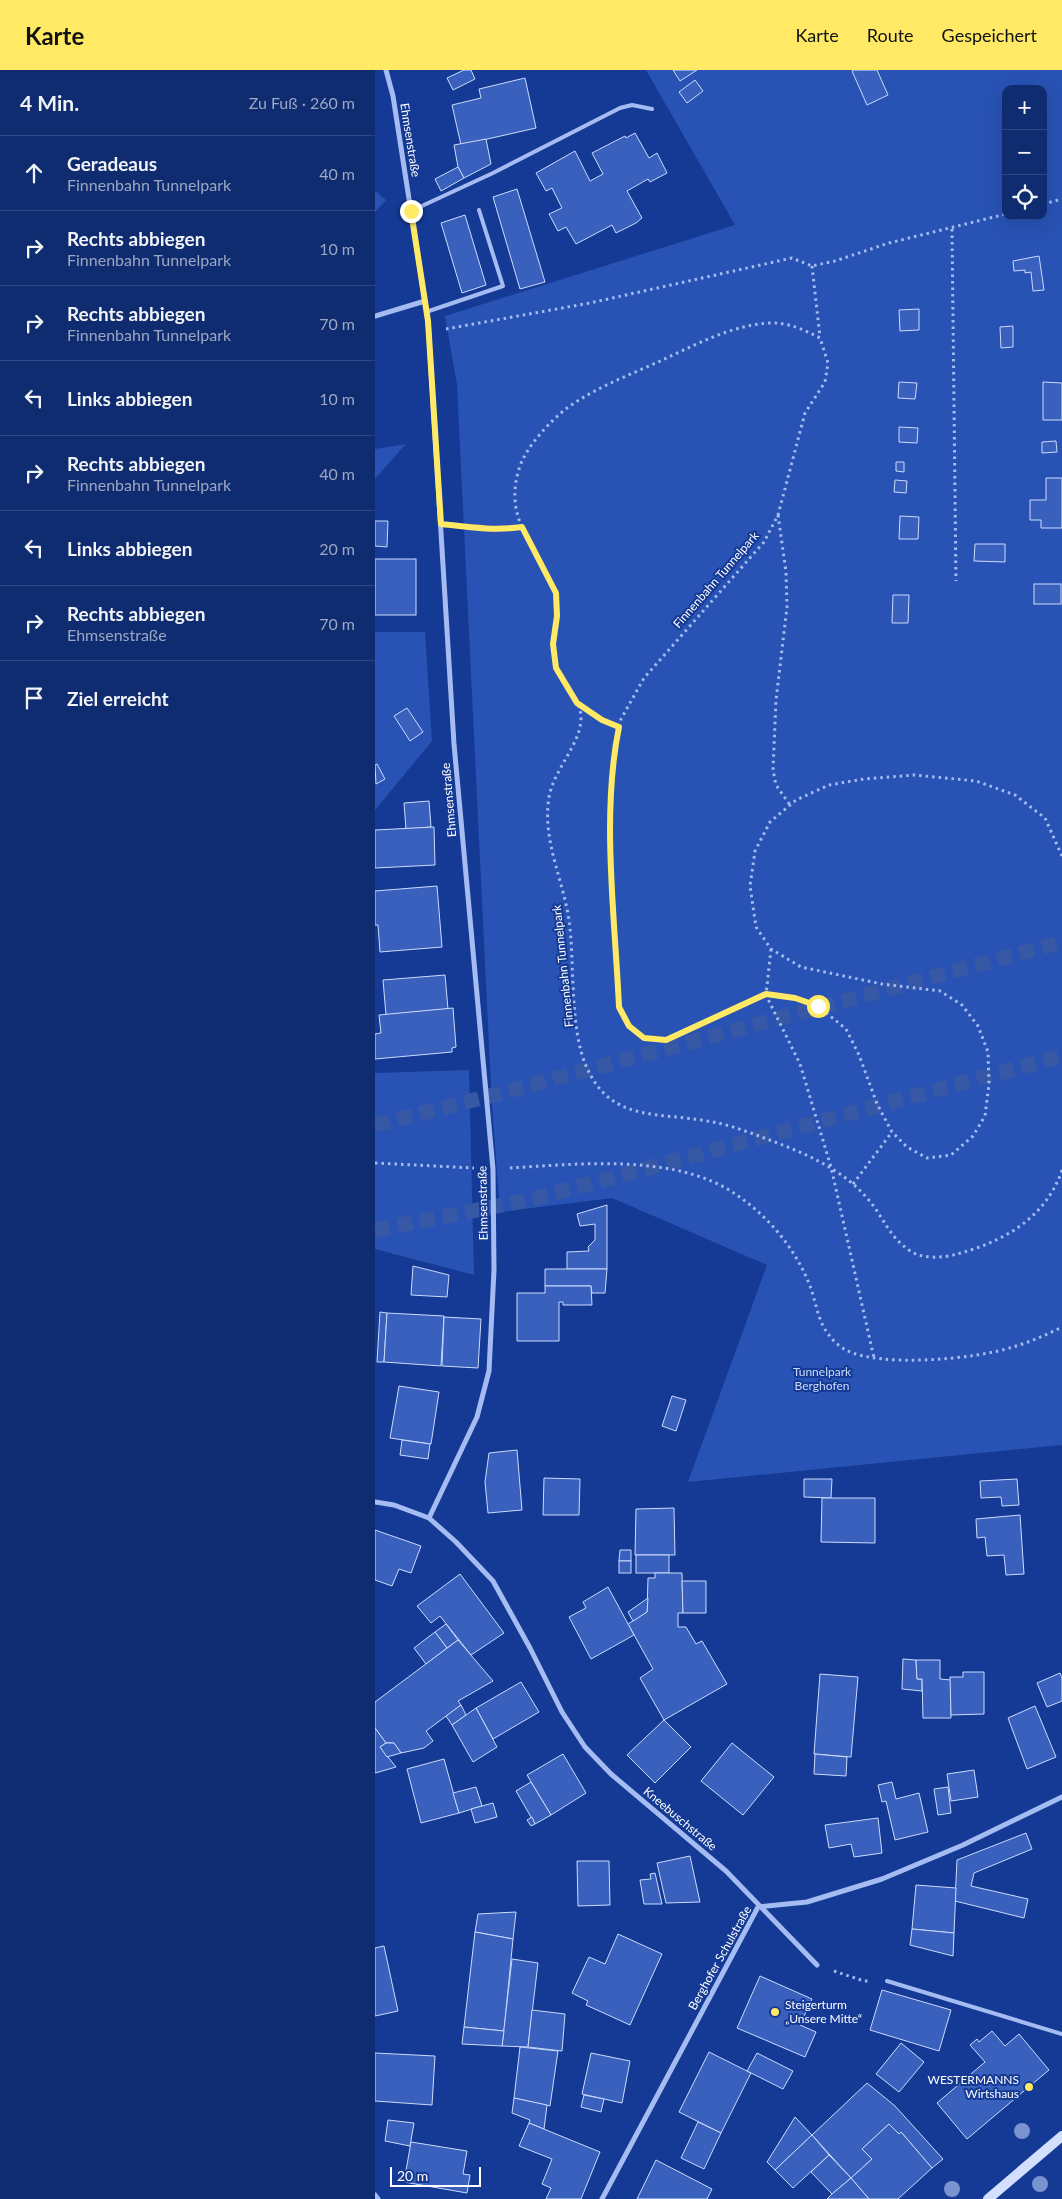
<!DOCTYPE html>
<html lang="de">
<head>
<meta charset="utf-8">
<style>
	:root { --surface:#0f2c70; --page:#1d3878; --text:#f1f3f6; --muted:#9ba7c3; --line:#2f4883; --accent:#ffe965 }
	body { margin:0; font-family:Lato,sans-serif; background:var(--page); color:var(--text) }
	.controls { position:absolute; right:15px; top:15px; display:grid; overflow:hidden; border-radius:10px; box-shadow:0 5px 20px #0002 }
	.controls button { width:45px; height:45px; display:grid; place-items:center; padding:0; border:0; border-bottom:1px solid var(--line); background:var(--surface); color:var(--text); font:25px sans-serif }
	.scale { position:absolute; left:15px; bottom:12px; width:91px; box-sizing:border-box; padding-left:5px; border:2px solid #fff; border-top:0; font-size:14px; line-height:18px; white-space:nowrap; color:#fff; -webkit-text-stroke:4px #143a95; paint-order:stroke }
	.stop { position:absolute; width:15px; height:15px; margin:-11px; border:4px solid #ffe965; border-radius:50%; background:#fff }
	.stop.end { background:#ffe965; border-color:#fff; box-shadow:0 1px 5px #0008 }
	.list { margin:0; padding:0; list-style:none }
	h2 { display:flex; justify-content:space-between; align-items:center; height:65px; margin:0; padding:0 20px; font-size:21px }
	h2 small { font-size:16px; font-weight:400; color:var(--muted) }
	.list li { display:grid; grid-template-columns:32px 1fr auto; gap:15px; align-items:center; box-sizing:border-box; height:75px; padding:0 20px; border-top:1px solid var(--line) }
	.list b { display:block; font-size:19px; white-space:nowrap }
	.list p { margin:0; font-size:16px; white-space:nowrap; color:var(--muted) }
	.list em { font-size:16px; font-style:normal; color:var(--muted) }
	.icon { flex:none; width:28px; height:28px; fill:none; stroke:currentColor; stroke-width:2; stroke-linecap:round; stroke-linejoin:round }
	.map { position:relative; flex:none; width:687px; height:2129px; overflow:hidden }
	header { display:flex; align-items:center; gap:30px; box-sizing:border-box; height:70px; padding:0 25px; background:var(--accent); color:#111 }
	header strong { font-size:24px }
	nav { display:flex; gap:28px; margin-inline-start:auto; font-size:18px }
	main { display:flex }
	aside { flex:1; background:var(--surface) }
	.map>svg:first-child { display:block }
	.green { fill:#2852b4; fill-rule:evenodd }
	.building { fill:#3960bc; stroke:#ccdbfc }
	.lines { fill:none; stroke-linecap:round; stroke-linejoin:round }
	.highway-tunnel { stroke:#3758a5; stroke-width:15; stroke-dasharray:15 8; stroke-linecap:butt }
	.path { stroke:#a5bcf2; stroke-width:3; stroke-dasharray:2.5 4; stroke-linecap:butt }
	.lane { stroke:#a5bcf2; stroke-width:4 }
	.street { stroke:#a5bcf2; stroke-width:5 }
	.secondary { stroke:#d3dffc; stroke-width:10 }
	.tree { fill:#7993ce }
	.route { stroke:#ffe965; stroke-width:6 }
	.poi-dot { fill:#ffe965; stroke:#143a95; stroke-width:2 }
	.labels { text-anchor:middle; stroke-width:4; stroke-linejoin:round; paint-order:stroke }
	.street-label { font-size:12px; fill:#fff; stroke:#143a95 }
	.park-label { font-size:12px; fill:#ccdbfc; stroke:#143a95 }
	.poi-label { font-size:12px; fill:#fff; stroke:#143a95; text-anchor:start }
</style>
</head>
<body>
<header>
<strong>Karte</strong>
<nav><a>Karte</a><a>Route</a><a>Gespeichert</a></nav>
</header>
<main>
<aside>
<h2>4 Min.<small>Zu Fuß · 260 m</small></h2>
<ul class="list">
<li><svg class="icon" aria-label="ahead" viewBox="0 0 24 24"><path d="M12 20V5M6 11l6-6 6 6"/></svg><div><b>Geradeaus</b><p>Finnenbahn Tunnelpark</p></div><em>40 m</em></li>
<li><svg class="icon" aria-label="right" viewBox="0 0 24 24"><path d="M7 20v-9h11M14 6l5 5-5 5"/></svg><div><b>Rechts abbiegen</b><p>Finnenbahn Tunnelpark</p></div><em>10 m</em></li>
<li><svg class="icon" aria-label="right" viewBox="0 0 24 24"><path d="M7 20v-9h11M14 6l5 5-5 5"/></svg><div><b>Rechts abbiegen</b><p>Finnenbahn Tunnelpark</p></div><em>70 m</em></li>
<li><svg class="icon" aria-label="left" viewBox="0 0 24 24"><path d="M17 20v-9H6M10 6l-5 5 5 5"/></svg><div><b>Links abbiegen</b></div><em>10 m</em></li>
<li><svg class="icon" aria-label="right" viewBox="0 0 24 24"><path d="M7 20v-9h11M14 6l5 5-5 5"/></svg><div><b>Rechts abbiegen</b><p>Finnenbahn Tunnelpark</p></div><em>40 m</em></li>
<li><svg class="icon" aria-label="left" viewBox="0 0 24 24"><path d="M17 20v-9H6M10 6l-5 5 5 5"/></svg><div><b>Links abbiegen</b></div><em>20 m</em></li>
<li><svg class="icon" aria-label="right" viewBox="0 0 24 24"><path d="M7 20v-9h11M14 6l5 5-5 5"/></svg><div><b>Rechts abbiegen</b><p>Ehmsenstraße</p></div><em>70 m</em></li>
<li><svg class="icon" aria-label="arrive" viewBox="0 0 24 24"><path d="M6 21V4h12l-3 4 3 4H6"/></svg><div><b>Ziel erreicht</b></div></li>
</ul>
</aside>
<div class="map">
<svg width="687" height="2129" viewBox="0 0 687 2129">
	<rect width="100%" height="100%" fill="#143a95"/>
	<!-- green -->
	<g class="green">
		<path d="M271,0H687V1375L313,1412L392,1195L237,1128L125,1142L117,1037L82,315L70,246L360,155ZM631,19H668V146H631Z"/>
		<path d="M0,121L11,130L0,142Z"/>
		<path d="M31,374L0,409V379Z"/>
		<path d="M0,562H50L57,671L0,740Z"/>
		<path d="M94,1000L99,1205L0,1179V1003Z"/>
	</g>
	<!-- building -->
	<g class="building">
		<path d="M89,0H96L100,9L78,20L72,8Z"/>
		<path d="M298,0H322L305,11Z"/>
		<path d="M479,0H502L513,25L492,35L477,1Z"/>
		<path d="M150,8L161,58L86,75L77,35L106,28L104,19Z"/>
		<path d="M320,10L328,21L312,33L304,22Z"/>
		<path d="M260,63L274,88L282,83L292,103L275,112L273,109L252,121L267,148L261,153L241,163L237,155L201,174L191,157L183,161L174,144L187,138L177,118L171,121L161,103L200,81L215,111L228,104L217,83L250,66L251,68Z"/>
		<path d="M111,69L116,94L89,108L83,97L79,75Z"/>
		<path d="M83,97L89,108L66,121L60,109Z"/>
		<path d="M142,119L170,212L145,219L118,127Z"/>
		<path d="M90,145L111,215L87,223L66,153Z"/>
		<path d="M664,186L669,220L658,221L656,202L650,203V200L639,201L638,191Z"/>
		<path d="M544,239V260L525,261L524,240Z"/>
		<path d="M638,256V277L626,278L625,257Z"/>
		<path d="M524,312L542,313L540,329L523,328Z"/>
		<path d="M668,312L687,313V350H668Z"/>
		<path d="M524,357L543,358L542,373L524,372Z"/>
		<path d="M681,371L682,382L667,383V372Z"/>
		<path d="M521,392H529V402L521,401Z"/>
		<path d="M671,408H687V458H666V450H655V430H671Z"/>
		<path d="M520,410L532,411L531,423L519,422Z"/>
		<path d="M525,446L544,447L543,469H524Z"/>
		<path d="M0,451H13L12,477L0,476Z"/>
		<path d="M600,474H630V492L599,491Z"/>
		<rect x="0" y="489" width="41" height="56"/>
		<rect x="659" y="514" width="27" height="20"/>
		<path d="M518,525H534L533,553H517Z"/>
		<path d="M32,638L48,662L35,671L19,646Z"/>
		<path d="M2,694L10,709L1,714L0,695Z"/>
		<path d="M54,731L56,757L31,759L29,733Z"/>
		<path d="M59,757L60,795L0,798V760Z"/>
		<path d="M62,816L67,877L5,882L3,855H0V821Z"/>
		<path d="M70,905L73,939L11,945L8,910Z"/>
		<path d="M78,938L81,977L77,978V982L0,989V964L6,963L4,945Z"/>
		<path d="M232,1135V1199H192V1182L214,1181L213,1177L220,1170V1154L205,1156L202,1144Z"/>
		<path d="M38,1196L74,1205L72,1227L36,1225Z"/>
		<path d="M170,1199H232L230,1223H217L216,1216H170Z"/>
		<path d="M170,1216H216L217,1235H188V1232H184V1271H142V1223H170Z"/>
		<path d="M5,1242L12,1243L9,1292H2Z"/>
		<path d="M12,1243L69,1246L66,1296L9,1292Z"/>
		<path d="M69,1247L106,1249L103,1298L67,1296Z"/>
		<path d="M24,1316L64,1322L56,1374L15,1368Z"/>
		<path d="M297,1326L311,1330L301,1361L287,1356Z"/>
		<path d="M27,1370L55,1374L53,1389L25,1385Z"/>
		<path d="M142,1380L147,1440L113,1443L110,1412L114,1383Z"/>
		<path d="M169,1408L205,1409L204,1445H168Z"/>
		<path d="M429,1409H457L456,1428L429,1427Z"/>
		<path d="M642,1409L644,1435L627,1436L626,1427L606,1428L605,1411Z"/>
		<path d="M447,1428H500V1473L446,1472Z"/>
		<path d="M299,1438L300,1485H260L261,1439Z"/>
		<path d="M645,1445L649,1504L631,1505L629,1485L612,1486L610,1467L602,1468L601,1449Z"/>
		<path d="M0,1460L46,1476L36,1503L24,1499L17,1516L0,1510Z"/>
		<path d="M245,1480H256V1491H244Z"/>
		<rect x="261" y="1485" width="33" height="18"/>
		<rect x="244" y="1491" width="12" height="12"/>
		<path d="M280,1503H307L308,1543H303V1557H311L321,1574L327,1571L352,1614L289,1650L265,1608L278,1599L253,1554L272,1542L273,1508H280Z"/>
		<path d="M85,1504L129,1563L96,1585L65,1546L56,1553L42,1536Z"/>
		<path d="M307,1511H331V1543H308Z"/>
		<path d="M233,1517L259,1565L216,1589L194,1547L211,1538L208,1532Z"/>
		<path d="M273,1528L272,1542L258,1551L253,1542Z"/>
		<path d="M71,1554L83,1570L72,1578L60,1562Z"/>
		<path d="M60,1562L72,1578L51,1594L39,1578Z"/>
		<path d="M83,1570L118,1611L83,1631L86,1635L51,1661L58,1671L49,1678L26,1683L19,1673H11L0,1658V1632Z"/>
		<path d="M528,1589L541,1590L542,1609H547V1621L527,1619Z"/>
		<path d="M541,1590H565V1609L576,1610V1648H548L547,1609H542Z"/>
		<path d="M588,1602H609V1644L576,1645L575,1607H588Z"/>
		<path d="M685,1603L687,1608V1631L672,1637L662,1613Z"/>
		<path d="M445,1604L483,1607L476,1687L439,1684Z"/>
		<path d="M146,1612L164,1642L118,1669L101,1638Z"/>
		<path d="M86,1635L91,1645L77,1655L71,1646Z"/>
		<path d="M660,1636L681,1687L652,1699L633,1648Z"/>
		<path d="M101,1638L122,1677L98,1692L77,1655Z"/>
		<path d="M289,1650L316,1677L280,1713L252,1685Z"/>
		<path d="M0,1658L11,1673L5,1677L21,1697L0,1703Z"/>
		<path d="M11,1673H19L26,1683L12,1687L5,1677Z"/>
		<path d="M357,1673L399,1707L368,1745L326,1711Z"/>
		<path d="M188,1684L211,1723L176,1745L152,1705Z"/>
		<path d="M440,1684L472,1687L471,1706L439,1704Z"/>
		<path d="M69,1689L84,1743L46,1753L32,1699Z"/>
		<path d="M599,1700L603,1727L576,1731L572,1704Z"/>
		<path d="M156,1712L176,1745L160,1754L141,1721Z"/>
		<path d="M517,1712L521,1729L544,1723L553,1762L520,1770L511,1731L507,1732L503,1715Z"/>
		<path d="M101,1717L107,1736L84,1743L78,1723Z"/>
		<path d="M573,1717L576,1743L563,1745L559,1719Z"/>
		<path d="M118,1733L122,1747L100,1753L96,1739Z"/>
		<path d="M157,1747L160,1754L156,1756L152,1750Z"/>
		<path d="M503,1748L507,1783L479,1787L476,1774L454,1778L450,1755Z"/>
		<path d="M651,1763L657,1779L599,1803L596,1816L653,1829L649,1848L580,1831L582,1790Z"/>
		<path d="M315,1786L325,1832L291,1833L282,1793Z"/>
		<path d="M202,1791H234L235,1835L203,1836Z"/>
		<path d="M280,1803L287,1834H269L265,1810L276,1809L275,1804Z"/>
		<path d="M541,1815L581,1818L579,1863L537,1859Z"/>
		<path d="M141,1842L138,1869L100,1862L103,1844Z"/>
		<path d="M537,1859L579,1863L578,1886L535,1875Z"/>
		<path d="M100,1862L138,1869L129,1961L89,1957Z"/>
		<path d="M243,1864L287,1884L255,1955L211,1935L213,1931L197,1923L214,1887L230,1894Z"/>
		<path d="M9,1876L23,1941L0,1946V1878Z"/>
		<path d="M137,1889L163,1893L153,1977L127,1976Z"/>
		<path d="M385,1906L437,1929L425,1955L441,1962L430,1987L362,1958Z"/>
		<path d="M507,1920L576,1940L564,1981L495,1960Z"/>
		<path d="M157,1940L190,1944L187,1981L153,1977Z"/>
		<path d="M89,1957L129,1961L127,1976L87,1974Z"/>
		<path d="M617,1961L630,1976L644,1964L674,2000L592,2069L562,2033L610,1992L595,1975L602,1969L604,1972Z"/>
		<path d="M526,1973L549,1992L524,2022L501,2004Z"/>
		<path d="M145,1977L183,1981L175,2036L139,2028Z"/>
		<path d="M334,1982L376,2003L346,2063L304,2042Z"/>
		<path d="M0,1983L60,1986L57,2035L0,2031Z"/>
		<path d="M216,1983L255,1991L247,2033L207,2024Z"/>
		<path d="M382,1983L418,2001L408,2019L372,2001Z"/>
		<path d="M492,2013L520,2036L568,2089L557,2098L526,2062L524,2064L514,2054L487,2079L497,2089L476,2108L437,2065Z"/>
		<path d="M209,2025L229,2029L226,2042L206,2037Z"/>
		<path d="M139,2028L172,2035L169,2059L154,2053L155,2050L137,2043Z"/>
		<path d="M420,2047L437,2065L400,2100L392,2092Z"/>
		<path d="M13,2050L39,2053L35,2076L10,2071Z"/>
		<path d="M323,2052L346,2063L329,2099L306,2088Z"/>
		<path d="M154,2053L225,2082L206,2129H171L176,2118L167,2114L177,2089L144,2076Z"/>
		<path d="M514,2054L524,2064L526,2062L557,2098L523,2129H494L476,2108L497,2089L487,2079Z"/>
		<path d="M437,2065L454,2085L418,2118L400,2100Z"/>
		<path d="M36,2072L92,2081L88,2104L95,2105L92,2123L29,2112Z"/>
		<path d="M454,2085L476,2108L457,2124L436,2102Z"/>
		<path d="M281,2090L337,2119L332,2129H262Z"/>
		<path d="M476,2108L494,2129H452L457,2124Z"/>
	</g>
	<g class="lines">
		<!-- highway-tunnel -->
		<g class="highway-tunnel">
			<path d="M0,1055L134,1021L687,872"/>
			<path d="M0,1160L158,1129L687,986"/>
		</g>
		<!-- path -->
		<g class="path">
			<path d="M668,134L687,129"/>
			<path d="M577,159L581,511"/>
			<path d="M437,196L445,267"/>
			<path d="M71,259L215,233L417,188L437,196L460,191L514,173L631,144"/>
			<path d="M403,445L411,502L412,537L401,630L398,700L401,715L415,735"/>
			<path d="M83,456L127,460L147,457"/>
			<path d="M202,633L227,650L244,657"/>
			<path d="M687,786L670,748L640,725L601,711L539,705L489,709L454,715L421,730L395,752L380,781L375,816L381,857L396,879L426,897L507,914L565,921L587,935L603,956L613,982L614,1014L610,1046L598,1066L576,1085L552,1088L532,1077L517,1062L502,1034L484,985L471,959L443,936L420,928L391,925L291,970L269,968L254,956L244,937L234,751L238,687L246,649L269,608L389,472L403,445L430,343L450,312L453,293L445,268C428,259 412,252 393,253C354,256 318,276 283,292C252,306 220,318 192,338C175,351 150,378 144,399C131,442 151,464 170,501C173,507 178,515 180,522C187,547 172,575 182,599C189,616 206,629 206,648C206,674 179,699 174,727C167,770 188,809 194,850C200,893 194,959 212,998C236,1052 283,1042 332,1051C353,1054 373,1062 392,1069C429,1083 466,1098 492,1128C509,1147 513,1167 537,1182C548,1189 569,1188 582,1184C628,1172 671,1148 687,1100"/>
			<path d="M396,879L391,925L425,994L456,1097L499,1288"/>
			<path d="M0,1093L99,1098"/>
			<path d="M135,1098C202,1094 294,1084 354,1120C390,1142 420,1177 435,1216C441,1232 443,1252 454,1265C458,1271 465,1277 471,1280C505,1298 602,1289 638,1277C655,1272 671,1265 687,1257"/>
			<path d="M478,1114L517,1062"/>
			<path d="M459,1901L489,1911H496"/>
		</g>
		<!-- lane -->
		<g class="lane">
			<path d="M36,141L118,103L245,38L257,35L277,39"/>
			<path d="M51,242L128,216L104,140"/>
			<path d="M512,1911L687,1964"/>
		</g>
		<!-- street -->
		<g class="street">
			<path d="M11,0L18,26L53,251L79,674L118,1099L119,1200L114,1301L102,1347L54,1448"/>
			<path d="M0,246L50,231"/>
			<path d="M0,1432L19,1435L54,1448L81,1472L118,1511L155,1578L187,1642L210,1677L236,1704L351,1801L442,1895"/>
			<path d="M0,2125L3,2129"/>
			<path d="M227,2129L383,1837L432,1832L507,1809L588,1775L687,1727"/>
		</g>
		<!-- secondary -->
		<path class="secondary" d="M613,2129L687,2066"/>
	</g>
	<!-- trees -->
	<g class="tree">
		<circle cx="647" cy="2061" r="8"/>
		<circle cx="665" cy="2114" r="8"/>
		<circle cx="577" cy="2119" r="8"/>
	</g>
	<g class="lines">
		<!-- route -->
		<path class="route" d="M36,141L53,251L66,454C93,457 119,461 147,457L181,523L182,546L178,574L181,598L202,633L227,650L244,657C226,745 240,847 244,937L254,956L269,968L291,970L391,924L420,928L443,936"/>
	</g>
	<!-- markers -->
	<g class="poi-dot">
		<circle cx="400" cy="1942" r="5"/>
		<circle cx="654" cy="2017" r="5"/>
	</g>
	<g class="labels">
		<!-- street labels -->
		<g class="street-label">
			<text transform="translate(35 70) rotate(81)" y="4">Ehmsenstraße</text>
			<text transform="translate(341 510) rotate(-49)" y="4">Finnenbahn Tunnelpark</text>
			<text transform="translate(74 730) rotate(-95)" y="4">Ehmsenstraße</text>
			<text transform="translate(188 896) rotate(-96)" y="4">Finnenbahn Tunnelpark</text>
			<text transform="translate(108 1133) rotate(-91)" y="4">Ehmsenstraße</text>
			<text transform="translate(305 1749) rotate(40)" y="4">Kneebuschstraße</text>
			<text transform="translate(345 1888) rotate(-61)" y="4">Berghofer Schulstraße</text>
		</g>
		<!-- park labels -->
		<g class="park-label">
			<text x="447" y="1306">Tunnelpark<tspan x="447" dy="14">Berghofen</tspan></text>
		</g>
		<!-- poi labels -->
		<g class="poi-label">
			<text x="410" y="1939">Steigerturm<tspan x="410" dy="14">„Unsere Mitte“</tspan></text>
			<text x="644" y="2014" text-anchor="end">WESTERMANNS<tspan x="644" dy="14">Wirtshaus</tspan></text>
		</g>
	</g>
</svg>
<div class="controls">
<button>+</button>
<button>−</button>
<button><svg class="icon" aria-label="locate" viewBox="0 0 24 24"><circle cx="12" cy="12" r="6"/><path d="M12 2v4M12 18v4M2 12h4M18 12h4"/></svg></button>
</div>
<div class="scale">20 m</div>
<div class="stop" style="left:443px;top:936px"></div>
<div class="stop end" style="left:36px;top:141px"></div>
</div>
</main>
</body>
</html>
